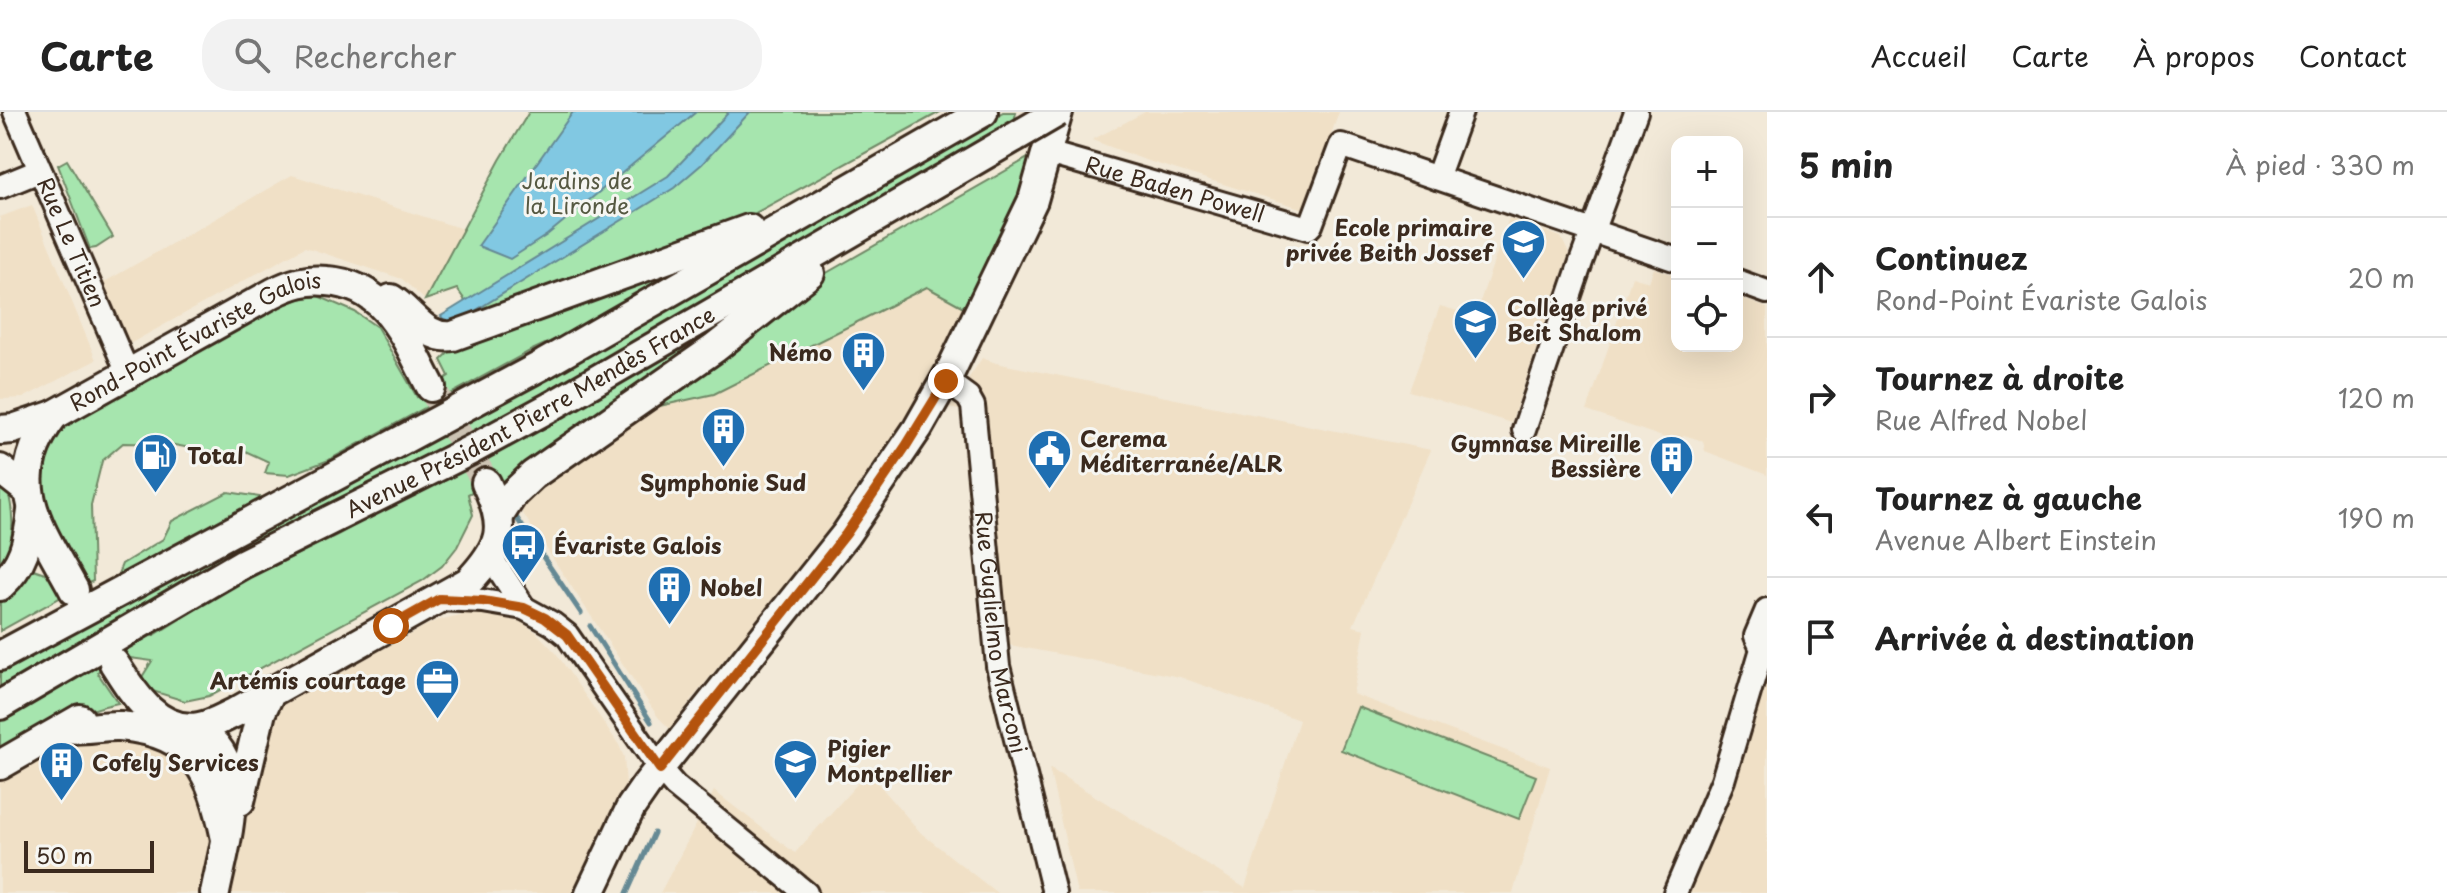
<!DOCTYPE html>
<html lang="fr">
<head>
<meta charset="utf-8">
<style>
	:root { --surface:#fff; --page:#f2f2f2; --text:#222; --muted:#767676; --line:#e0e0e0 }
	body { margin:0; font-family:"Playpen Sans",sans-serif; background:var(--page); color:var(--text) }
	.controls { position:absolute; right:24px; top:24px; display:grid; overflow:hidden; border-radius:16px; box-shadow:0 8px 32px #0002 }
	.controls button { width:72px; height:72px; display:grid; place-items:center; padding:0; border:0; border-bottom:2px solid var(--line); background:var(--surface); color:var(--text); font:40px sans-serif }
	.scale { position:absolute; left:24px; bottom:20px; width:130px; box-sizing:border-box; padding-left:8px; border:4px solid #3b2a1e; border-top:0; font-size:22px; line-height:28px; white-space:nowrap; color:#3b2a1e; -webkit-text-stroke:6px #f6f6f2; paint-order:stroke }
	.stop { position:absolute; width:24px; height:24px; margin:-18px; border:6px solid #b45309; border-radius:50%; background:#fff }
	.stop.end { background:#b45309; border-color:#fff; box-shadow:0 2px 8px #0008 }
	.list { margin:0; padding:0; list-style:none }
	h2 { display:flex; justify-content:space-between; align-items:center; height:104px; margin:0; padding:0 32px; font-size:34px }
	h2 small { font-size:26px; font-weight:400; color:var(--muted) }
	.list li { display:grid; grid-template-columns:52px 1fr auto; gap:24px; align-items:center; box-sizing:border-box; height:120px; padding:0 32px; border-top:2px solid var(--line) }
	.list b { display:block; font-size:30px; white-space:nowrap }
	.list p { margin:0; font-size:26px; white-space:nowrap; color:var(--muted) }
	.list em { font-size:26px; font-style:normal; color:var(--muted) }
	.icon { flex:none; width:44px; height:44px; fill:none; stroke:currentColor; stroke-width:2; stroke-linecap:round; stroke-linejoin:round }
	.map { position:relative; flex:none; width:1767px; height:781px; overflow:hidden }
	header { display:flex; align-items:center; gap:48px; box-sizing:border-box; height:112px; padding:0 40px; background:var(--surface); border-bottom:2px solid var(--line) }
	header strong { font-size:38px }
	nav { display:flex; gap:44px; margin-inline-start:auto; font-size:28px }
	.search { width:560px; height:72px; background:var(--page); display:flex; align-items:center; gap:20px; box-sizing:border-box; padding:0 28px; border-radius:32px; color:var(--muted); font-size:30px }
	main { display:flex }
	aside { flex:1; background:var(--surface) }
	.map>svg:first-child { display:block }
	.built { fill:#f0e0c6 }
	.green { fill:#a6e5ae; stroke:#708866; stroke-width:2 }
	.water { fill:#81c8e2; stroke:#658994; stroke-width:2 }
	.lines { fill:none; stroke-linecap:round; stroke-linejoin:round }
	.stream { stroke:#658994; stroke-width:5 }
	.major-tunnel { stroke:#cdc3b3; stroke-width:28; stroke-dasharray:28 14; stroke-linecap:butt }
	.minor-casing { stroke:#3b2a1e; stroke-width:28 }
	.major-casing { stroke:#3b2a1e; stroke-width:34 }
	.minor { stroke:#f6f6f2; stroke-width:22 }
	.major { stroke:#f6f6f2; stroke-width:28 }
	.major-bridge-casing { stroke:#3b2a1e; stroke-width:34; stroke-linecap:butt }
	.major-bridge { stroke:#f6f6f2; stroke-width:28 }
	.route { stroke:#b45309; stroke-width:10 }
	.labels { text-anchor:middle; stroke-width:6; stroke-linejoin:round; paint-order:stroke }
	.park-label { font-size:22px; fill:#565942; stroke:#f6f6f2 }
	.street-label { font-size:22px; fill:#3b2a1e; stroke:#f6f6f2 }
	.poi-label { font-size:22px; font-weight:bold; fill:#3b2a1e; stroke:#f6f6f2; text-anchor:start }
</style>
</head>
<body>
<header>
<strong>Carte</strong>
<div class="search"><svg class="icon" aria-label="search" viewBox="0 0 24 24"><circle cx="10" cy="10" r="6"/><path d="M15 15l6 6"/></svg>Rechercher</div>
<nav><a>Accueil</a><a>Carte</a><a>À propos</a><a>Contact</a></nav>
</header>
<main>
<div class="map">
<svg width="1767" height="781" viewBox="0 0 1767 781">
	<rect width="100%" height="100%" fill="#f2e9d8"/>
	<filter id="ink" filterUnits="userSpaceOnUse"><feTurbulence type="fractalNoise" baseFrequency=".0125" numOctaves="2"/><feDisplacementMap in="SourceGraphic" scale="16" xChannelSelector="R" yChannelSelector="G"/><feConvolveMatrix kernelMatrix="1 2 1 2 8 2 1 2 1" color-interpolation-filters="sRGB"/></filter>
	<g filter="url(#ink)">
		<!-- built -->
		<g class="built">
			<path d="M1145,0H1339L1304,97L1145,48L1092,28Z"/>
			<path d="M292,63L463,117L425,188L402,167L305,135L124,235L101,172Z"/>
			<path d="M32,93L96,248L23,286L2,287L0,286V105Z"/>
			<path d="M1509,106L1561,125L1569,142L1511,311L1409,279L1440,194L1475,204Z"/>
			<path d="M1654,156L1677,164V234H1737V185L1767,196V363L1705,339L1703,329L1684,323L1677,330L1587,299L1632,165L1649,170Z"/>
			<path d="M927,175L967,197L949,237L867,372L692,587L670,617L658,605L518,394L536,373L646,297L714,282Z"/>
			<path d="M982,246L996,251L1431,338L1353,514L1365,517L1353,582L1550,655L1513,781H1077L1049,656L1245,776L1299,608L1180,565L988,529L964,299L949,296Z"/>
			<path d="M477,499L518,508L536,520L556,541L619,633L624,645L626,673L576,781H229L266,613L273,596L435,509Z"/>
			<path d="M1767,566V781H1690L1731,683Z"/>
			<path d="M101,620L172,634L212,700L207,781H0V670L65,633Z"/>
			<path d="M868,660L921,721L997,781H660L714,679L795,741Z"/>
		</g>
		<!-- green -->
		<g class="green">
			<path d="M529,0H940L741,109L470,209L464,187L457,177L425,188L500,48Z"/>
			<path d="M1003,0H1016L1013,16L626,239L0,584V556L863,81Z"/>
			<path d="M1042,38L967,197L927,175L714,282L646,297L816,167Z"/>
			<path d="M67,48L113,125L96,136L90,137L58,53Z"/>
			<path d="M685,150L688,157L608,203L530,239L329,348L289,363L265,361L269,350L243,338L238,345L169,332L123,331L102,349L91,393L93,469L82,474L41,395L44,337L61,315L84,299L106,290L220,228L268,199L299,187L318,184L355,200L377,215L417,285L449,264L441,248L458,232Z"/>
			<path d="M766,184L511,375L497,366L468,382L473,403L457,435L442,454L422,469L209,584L185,589L149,578L142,565L152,549L123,545L97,560L118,591C75,599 37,624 0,645V606L144,522L153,524L233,474L339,422Z"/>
			<path d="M0,374L7,375C14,401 16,432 0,456Z"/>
			<path d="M228,380L266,386L116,467L122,452L163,427L172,409Z"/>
			<path d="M25,454L48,462L61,485L0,519V482Z"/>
			<path d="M1358,595L1536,664L1519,707L1341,638Z"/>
		</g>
		<!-- water -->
		<g class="water">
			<path d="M573,0H696L547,123L510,147L478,134Z"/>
			<path d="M729,0H750L702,52L674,76L449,215L441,204L668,64Z"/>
		</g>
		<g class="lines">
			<!-- stream -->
			<g class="stream">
				<path d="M516,405L581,501"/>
				<path d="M590,514L651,610"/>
				<path d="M627,781L654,721"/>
			</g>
			<!-- major-tunnel -->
			<path class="major-tunnel" d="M431,275L486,371"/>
			<defs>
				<g id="minor">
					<path id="s1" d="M15,0L120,243L124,252L132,258"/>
					<path id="s2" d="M1048,41L1308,116L1311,113L1341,33L1677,148"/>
					<path d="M1437,66L1461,0"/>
					<path d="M0,75L39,59"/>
					<path d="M1737,169L1767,180"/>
					<path id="s3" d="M946,269L968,285L973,294L998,554L1054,781"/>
					<path d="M1524,318L1581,150L1636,0"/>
					<path d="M491,445L524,496"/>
					<path d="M439,487L483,489L524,496L553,512L567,523L660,657L675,674L806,781"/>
					<path d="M1675,781L1723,668L1762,537L1756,524L1767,498"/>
				</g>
				<g id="major">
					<path d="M391,187C412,200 425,228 453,224L749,117"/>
					<path d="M0,318L13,317L54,303"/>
					<path d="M0,357L28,379"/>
					<path d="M500,402L513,382L533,363L715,236L810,161"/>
					<path d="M0,474C24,452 28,431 32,399"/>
					<path id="s4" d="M74,478C40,415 2,370 54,303L273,181C292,171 307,167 327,169C388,173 406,228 431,275"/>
					<path d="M0,544L544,252L983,0"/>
					<path d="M114,551C133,581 158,622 199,615C212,613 223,606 234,601L468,470C502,434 508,416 486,371"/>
					<path id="s5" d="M0,593L242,452L471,338L552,294L1015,25"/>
					<path d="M64,616C83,619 101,613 120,614C196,621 212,661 226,727"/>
					<path d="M189,616C256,640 225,729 215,781"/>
					<path d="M0,653L80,607"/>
					<path d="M240,689L261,600L271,579"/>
					<path d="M590,781L631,695L647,672L846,422L918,316L951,258L1033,88L1058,0"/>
				</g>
			</defs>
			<!-- minor casing -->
			<use href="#minor" class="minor-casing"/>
			<!-- major casing -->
			<use href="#major" class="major-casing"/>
			<!-- minor -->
			<use href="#minor" class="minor"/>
			<!-- major -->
			<use href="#major" class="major"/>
			<defs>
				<path id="major-bridge" d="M1015,25L1058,0"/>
			</defs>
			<!-- major-bridge casing -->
			<use href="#major-bridge" class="major-bridge-casing"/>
			<!-- major-bridge -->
			<use href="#major-bridge" class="major-bridge"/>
		</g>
	</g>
	<g class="lines" filter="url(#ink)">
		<!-- route -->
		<path class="route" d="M391,514L439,487L483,489L524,496L545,506L567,523L660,657L846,422L906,334L946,269"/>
	</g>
	<!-- icons -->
	<defs>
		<symbol id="school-pin" viewBox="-11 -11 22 30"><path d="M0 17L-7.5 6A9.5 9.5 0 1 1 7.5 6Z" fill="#1f6fb2" stroke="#f6f6f2"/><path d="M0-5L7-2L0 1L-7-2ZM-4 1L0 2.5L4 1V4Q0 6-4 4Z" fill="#fff"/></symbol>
		<symbol id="building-pin" viewBox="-11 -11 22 30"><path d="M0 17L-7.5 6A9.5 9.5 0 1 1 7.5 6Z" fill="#1f6fb2" stroke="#f6f6f2"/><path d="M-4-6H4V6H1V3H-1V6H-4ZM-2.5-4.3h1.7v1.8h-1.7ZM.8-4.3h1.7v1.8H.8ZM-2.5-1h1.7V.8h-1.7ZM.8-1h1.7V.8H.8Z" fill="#fff"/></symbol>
		<symbol id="civic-pin" viewBox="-11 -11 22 30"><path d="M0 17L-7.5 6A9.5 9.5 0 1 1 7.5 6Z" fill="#1f6fb2" stroke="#f6f6f2"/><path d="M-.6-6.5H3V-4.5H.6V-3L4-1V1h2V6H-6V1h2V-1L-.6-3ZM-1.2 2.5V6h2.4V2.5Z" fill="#fff"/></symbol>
		<symbol id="fuel-pin" viewBox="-11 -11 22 30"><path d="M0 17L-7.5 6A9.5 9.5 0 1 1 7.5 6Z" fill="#1f6fb2" stroke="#f6f6f2"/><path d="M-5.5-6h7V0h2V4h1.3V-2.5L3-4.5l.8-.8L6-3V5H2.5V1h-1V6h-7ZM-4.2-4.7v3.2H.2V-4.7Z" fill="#fff"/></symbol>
		<symbol id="bus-pin" viewBox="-11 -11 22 30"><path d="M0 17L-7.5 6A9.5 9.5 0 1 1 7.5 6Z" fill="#1f6fb2" stroke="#f6f6f2"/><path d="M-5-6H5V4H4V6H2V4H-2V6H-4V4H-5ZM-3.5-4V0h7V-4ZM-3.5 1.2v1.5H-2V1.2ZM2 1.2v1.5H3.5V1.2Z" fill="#fff"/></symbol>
		<symbol id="office-pin" viewBox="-11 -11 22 30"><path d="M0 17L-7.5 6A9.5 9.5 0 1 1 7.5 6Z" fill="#1f6fb2" stroke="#f6f6f2"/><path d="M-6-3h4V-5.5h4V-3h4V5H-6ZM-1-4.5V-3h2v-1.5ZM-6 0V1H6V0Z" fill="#fff"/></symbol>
		<symbol id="university-pin" viewBox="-11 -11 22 30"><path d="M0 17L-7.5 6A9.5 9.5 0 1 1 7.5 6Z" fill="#1f6fb2" stroke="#f6f6f2"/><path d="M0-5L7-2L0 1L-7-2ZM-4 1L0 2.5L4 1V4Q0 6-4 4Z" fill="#fff"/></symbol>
	</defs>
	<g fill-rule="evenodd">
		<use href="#school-pin" x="1498" y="104" width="51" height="69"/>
		<use href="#school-pin" x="1450" y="184" width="51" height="69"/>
		<use href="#building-pin" x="838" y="216" width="51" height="69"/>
		<use href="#building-pin" x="698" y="292" width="51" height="69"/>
		<use href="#civic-pin" x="1024" y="314" width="51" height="69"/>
		<use href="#fuel-pin" x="130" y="318" width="51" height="69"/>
		<use href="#building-pin" x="1646" y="320" width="51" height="69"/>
		<use href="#bus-pin" x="498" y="408" width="51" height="69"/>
		<use href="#building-pin" x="644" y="450" width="51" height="69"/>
		<use href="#office-pin" x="412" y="544" width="51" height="69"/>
		<use href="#university-pin" x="770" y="624" width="51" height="69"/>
		<use href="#building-pin" x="36" y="626" width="51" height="69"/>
	</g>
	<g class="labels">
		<!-- park labels -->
		<g class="park-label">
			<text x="577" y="77">Jardins de<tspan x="577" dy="25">la Lironde</tspan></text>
		</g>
		<!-- street labels -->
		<g class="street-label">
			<text dy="8" stroke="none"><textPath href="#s2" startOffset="132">Rue Baden Powell</textPath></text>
			<text dy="8" stroke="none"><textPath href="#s1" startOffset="142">Rue Le Titien</textPath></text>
			<text dy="8" stroke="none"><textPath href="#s4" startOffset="352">Rond-Point Évariste Galois</textPath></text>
			<text dy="8" stroke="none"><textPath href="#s5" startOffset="606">Avenue Président Pierre Mendès France</textPath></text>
			<text dy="8" stroke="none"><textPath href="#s3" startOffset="266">Rue Guglielmo Marconi</textPath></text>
		</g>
		<!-- poi labels -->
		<g class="poi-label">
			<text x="1493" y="124" text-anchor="end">Ecole primaire<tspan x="1493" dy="25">privée Beith Jossef</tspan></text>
			<text x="1507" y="204">Collège privé<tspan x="1507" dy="25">Beit Shalom</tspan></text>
			<text x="832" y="249" text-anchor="end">Némo</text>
			<text x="1080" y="335">Cerema<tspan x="1080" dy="25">Méditerranée/ALR</tspan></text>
			<text x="1641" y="340" text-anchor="end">Gymnase Mireille<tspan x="1641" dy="25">Bessière</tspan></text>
			<text x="187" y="352">Total</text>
			<text x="723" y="379" text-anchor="middle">Symphonie Sud</text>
			<text x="554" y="442">Évariste Galois</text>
			<text x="700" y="484">Nobel</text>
			<text x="406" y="577" text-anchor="end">Artémis courtage</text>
			<text x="827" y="645">Pigier<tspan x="827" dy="25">Montpellier</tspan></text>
			<text x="92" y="659">Cofely Services</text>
		</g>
	</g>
</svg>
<div class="controls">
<button>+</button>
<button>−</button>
<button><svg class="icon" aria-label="locate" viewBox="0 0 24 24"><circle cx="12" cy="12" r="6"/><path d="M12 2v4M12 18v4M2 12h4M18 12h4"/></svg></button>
</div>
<div class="scale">50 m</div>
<div class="stop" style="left:391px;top:514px"></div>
<div class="stop end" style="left:946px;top:269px"></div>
</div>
<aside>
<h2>5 min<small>À pied · 330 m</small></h2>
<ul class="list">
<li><svg class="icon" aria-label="ahead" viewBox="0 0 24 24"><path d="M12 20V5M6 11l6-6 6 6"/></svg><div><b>Continuez</b><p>Rond-Point Évariste Galois</p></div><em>20 m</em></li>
<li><svg class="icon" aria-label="right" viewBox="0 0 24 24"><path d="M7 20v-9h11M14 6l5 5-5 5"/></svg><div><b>Tournez à droite</b><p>Rue Alfred Nobel</p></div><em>120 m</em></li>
<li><svg class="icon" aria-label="left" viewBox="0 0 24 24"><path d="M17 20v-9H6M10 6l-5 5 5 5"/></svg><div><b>Tournez à gauche</b><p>Avenue Albert Einstein</p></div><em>190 m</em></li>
<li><svg class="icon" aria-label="arrive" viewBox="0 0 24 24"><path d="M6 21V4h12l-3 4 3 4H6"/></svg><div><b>Arrivée à destination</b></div></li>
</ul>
</aside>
</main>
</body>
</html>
